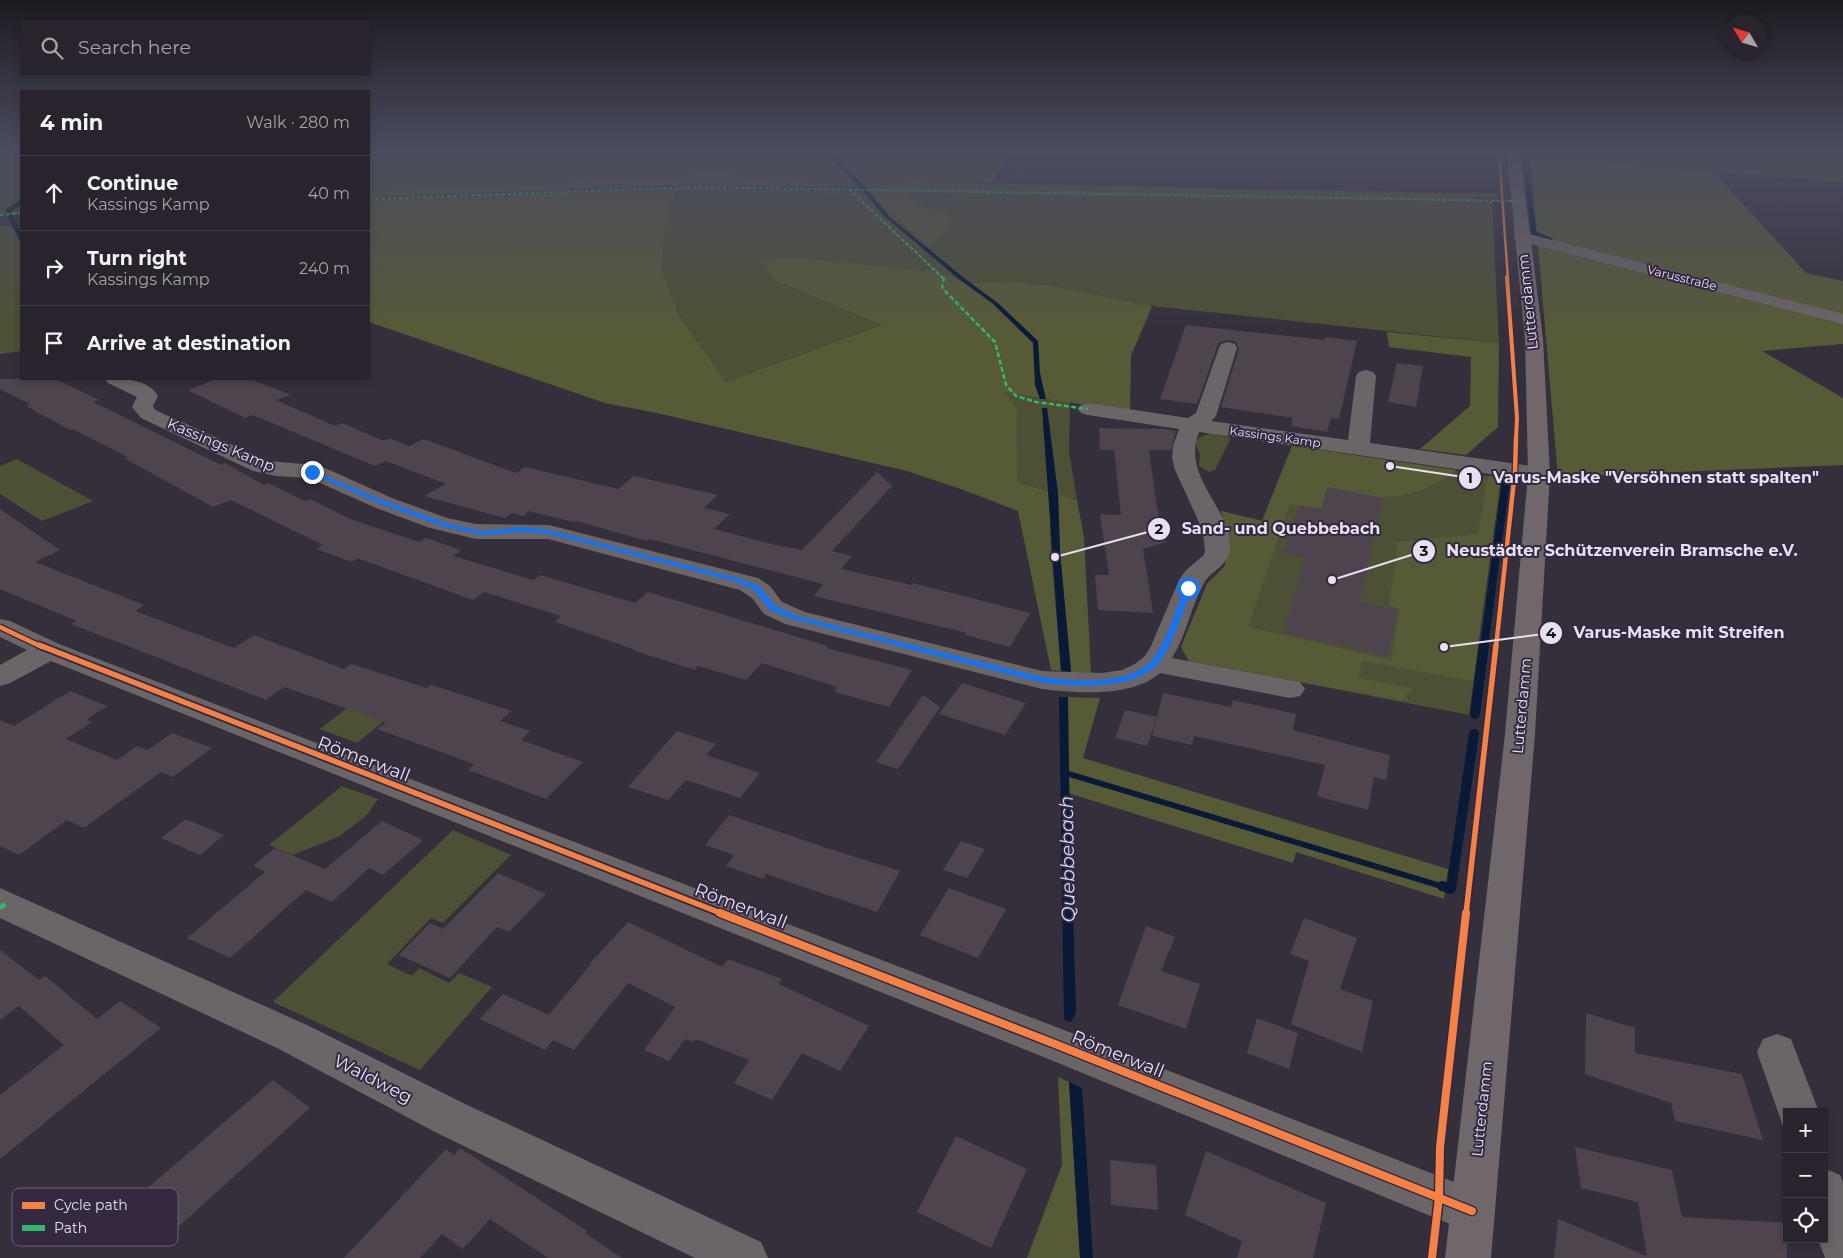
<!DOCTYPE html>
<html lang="en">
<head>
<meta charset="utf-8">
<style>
	:root { --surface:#28232c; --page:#342f38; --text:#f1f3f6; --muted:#a5a4a9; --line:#444048 }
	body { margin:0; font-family:Montserrat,sans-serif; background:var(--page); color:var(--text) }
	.controls { position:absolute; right:15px; bottom:15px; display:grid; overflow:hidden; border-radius:0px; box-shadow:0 2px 8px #0003 }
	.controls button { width:45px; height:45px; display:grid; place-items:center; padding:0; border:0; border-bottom:1px solid var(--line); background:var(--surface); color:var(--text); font:25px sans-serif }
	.compass { position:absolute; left:1723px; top:15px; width:45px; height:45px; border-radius:50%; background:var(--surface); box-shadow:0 2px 8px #0003; rotate:308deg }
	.stop { position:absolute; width:15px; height:15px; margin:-11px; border:4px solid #1a73e8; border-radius:50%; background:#fff }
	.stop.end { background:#1a73e8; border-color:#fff; box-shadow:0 1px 5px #0008 }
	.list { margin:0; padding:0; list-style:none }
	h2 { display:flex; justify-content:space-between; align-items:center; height:65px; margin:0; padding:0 20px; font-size:21px }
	h2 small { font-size:16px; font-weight:400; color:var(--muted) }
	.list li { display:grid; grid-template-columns:32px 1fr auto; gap:15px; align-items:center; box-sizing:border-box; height:75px; padding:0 20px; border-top:1px solid var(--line) }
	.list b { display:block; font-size:19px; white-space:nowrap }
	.list p { margin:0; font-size:16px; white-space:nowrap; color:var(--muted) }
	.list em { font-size:16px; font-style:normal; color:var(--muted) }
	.icon { flex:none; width:28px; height:28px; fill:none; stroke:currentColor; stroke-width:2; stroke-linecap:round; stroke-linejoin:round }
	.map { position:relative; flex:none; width:1843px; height:1258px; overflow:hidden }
	.search { position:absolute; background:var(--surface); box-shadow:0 2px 8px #0003; left:20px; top:20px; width:350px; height:55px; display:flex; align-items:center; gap:12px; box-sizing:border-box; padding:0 18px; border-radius:0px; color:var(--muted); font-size:19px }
	.panel { position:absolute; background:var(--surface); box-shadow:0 2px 8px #0003; left:20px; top:90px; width:350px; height:290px; border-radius:0px }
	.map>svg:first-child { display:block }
	.green { fill:#4d5034 }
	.forest { fill:#575a37 }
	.water { fill:#081a36 }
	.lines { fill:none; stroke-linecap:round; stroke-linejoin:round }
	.stream-far2 { stroke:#081a36; stroke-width:5 }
	.stream-far1 { stroke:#081a36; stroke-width:8 }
	.stream { stroke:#081a36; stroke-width:10 }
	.building { fill:#4d444d }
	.street { fill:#6c6567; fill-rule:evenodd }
	.secondary { fill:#70676a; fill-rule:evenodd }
	.quiet-far2 { stroke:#33b770; stroke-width:2; stroke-dasharray:4 2; stroke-linecap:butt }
	.quiet-far1 { stroke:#33b770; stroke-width:2.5; stroke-dasharray:5 2.5; stroke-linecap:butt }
	.quiet { stroke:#33b770; stroke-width:4.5; stroke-dasharray:9 4.5; stroke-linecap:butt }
	.cycleway-far4-casing { stroke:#342941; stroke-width:4.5 }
	.cycleway-far3-casing { stroke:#342941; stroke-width:5.5 }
	.cycleway-far2-casing { stroke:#342941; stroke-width:7 }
	.cycleway-far1-casing { stroke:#342941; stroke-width:9 }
	.cycleway-casing { stroke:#342941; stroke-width:11 }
	.cycleway-far4 { stroke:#f48246; stroke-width:2.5 }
	.cycleway-far3 { stroke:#f48246; stroke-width:4 }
	.cycleway-far2 { stroke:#f48246; stroke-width:4.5 }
	.cycleway-far1 { stroke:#f48246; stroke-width:5.5 }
	.cycleway { stroke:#f48246; stroke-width:8 }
	.route { fill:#1a73e8 }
	.labels { text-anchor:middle; stroke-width:4; stroke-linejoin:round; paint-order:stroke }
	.far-street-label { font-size:12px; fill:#e6e0f0; stroke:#342941 }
	.street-label { font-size:15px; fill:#e6e0f0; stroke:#342941 }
	.near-street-label { font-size:18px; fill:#e6e0f0; stroke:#342941 }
	.near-water-label { font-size:19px; font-style:italic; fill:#cedff6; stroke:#342941 }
	.key { fill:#342941; stroke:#696076; stroke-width:1 }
	.key-label { font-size:14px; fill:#e6e0f0 }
	.leader { fill:none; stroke:#e6e0f0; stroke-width:2 }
	.callout-dot { fill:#e6e0f0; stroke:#342941; stroke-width:2 }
	.mark-label { font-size:15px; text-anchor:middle; font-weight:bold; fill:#111 }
	.callout-label { font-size:16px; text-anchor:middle; font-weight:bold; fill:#e6e0f0; stroke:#342941; stroke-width:4; stroke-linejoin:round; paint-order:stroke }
</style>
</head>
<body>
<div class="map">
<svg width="1843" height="1258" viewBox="0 0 1843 1258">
	<rect width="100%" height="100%" fill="#352f3b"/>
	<!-- green -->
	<g class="green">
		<path d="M0,153H21V213L0,214Z"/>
		<path d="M369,153H700L697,156L756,162L763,153H1008L992,183L910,182L872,188L836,187L835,183L757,181L732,174H694L669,178L369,191Z"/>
		<path d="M1538,153H1843V182L1714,172Z"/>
		<path d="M677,191L837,194L841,191L866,192L926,244L945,212L924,207L904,193L1492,201L1499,343L1152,306L1048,285L1014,282L973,283L935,272L776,281L881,325L726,382L679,315L661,267L668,211Z"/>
		<path d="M0,226L21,227V351L0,354Z"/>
		<path d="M1003,391L1070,402L1069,452L1077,500L1058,494L1047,408H1043L1049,491L1018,483L1017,408Z"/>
		<path d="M1211,433L1231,438L1215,470L1209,472L1199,466L1200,455L1195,442L1200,437Z"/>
		<path d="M1292,446L1501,478L1469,715L1189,661L1181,647L1207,584L1225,566L1229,545L1221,511L1262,521Z"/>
		<path d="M17,459L93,501L42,521L0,494V466Z"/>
		<path d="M347,708L385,720L357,743L320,729Z"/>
		<path d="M342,786L378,799L367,815L340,836L293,855L269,845Z"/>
		<path d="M453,830L511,855L443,923L431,918L387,964L412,976L419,968L449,983L459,973L492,987L420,1070L273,1002Z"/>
	</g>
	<!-- forest -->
	<g class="forest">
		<path d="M700,153H763L756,162L736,165L700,161L697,156Z"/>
		<path d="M1530,153L1714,172L1806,273L1843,281V344L1762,351L1843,398V465L1558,477Z"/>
		<path d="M694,174H732L757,181L835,183L836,187L695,185L369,197V191L669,178Z"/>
		<path d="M910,182L1497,194V198L1473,197V202L905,193L924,207L945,212L955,224L936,240L926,244L866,192L872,188Z"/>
		<path d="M692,188L841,191L838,194L677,191L668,211L661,267L679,315L726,382L881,325L776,281L761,261L791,257L935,272L973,283L1014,282L1048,285L1152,306L1131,356L1130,412L1004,392L1017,408L1018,483L1049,491L1051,550L1061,671L1051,670L1018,511L961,489L907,471L657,413L605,403L369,322V200Z"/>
		<path d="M1387,332L1499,343L1498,427L1466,455L1420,449L1470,406L1471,357L1389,347Z"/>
		<path d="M1292,446L1456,470C1438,486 1408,497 1385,497C1367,498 1346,490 1328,487L1321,509L1290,504L1248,627L1391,660L1400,609L1389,606L1398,542L1478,534L1488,476L1501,478L1473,681L1362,661L1358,678L1413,688L1402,701L1189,661L1181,647L1207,584L1225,566L1229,545L1221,511L1262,521Z"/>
		<path d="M1058,494L1077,500L1084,537L1091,673L1071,672L1060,552Z"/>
		<path d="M1068,697L1100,698L1083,758L1448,869L1444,899L1296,852L1293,863L1068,793Z"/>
		<path d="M1058,1077L1069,1082L1080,1258H1027L1062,1165Z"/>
	</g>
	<!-- water -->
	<g class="water">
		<path d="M823,153H830L865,186L890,217L964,278L998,303L1038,341L1040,373L1046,399H1040L1035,385L1033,343L1029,339L992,303L960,280L884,216L852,179Z"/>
		<path d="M1042,408H1047L1058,494L1060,552L1071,672L1061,671Z"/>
		<path d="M1059,697H1068L1069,771L1451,886V892L1069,777L1076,1012L1071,1022L1064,1020Z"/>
		<path d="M1069,1082L1082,1088L1093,1258H1080Z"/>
	</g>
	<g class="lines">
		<!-- stream-far2 -->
		<g class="stream-far2">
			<path d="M1524,155L1534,233L1550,240"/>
			<path d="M8,211L21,202"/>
			<path d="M11,217L21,238"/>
		</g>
		<!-- stream-far1 -->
		<path class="stream-far1" d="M1484,647L1506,481"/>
		<!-- stream -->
		<g class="stream">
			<path d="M1475,714L1484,645"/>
			<path d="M1442,886L1451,889L1474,734"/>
		</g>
	</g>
	<!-- building -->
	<g class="building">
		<path d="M1186,325L1325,340V337L1357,341L1339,419L1331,418L1327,432L1291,426L1293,418L1221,407L1239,349L1236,342L1229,340L1220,342L1217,347L1197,404L1160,399Z"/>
		<path d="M1397,363L1423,366L1416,407L1388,402Z"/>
		<path d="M0,379H55L99,400L93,402L221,465L225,463L264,485L269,483L305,501L310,499L350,519L419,542L426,538L461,550L453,556L533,580L540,575L635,603L648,592L828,646L826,648L912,670L889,707L834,692L837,687L762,663L746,680L698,666L695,670L635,651L636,650L555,622L561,616L484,592L473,600L357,558L352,562L316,549L323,545L231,500L213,507L124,458L128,457L73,429L70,430L26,406L30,404L0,389Z"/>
		<path d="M217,379H250L291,395L276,400L335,426L342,423L384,441L390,438L409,446L424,439L516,473L525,467L618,489L634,476L718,495L704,508L730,514L714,529L771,544L802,550L877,472L892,486L832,551L852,556L841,569L912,585L913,583L1030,613L1010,647L965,635L967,633L814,596L823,584L650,539L647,541L576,521L573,522L529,511L523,516L512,513L505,518L424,496L446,484L386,461L375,466L252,415L245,418L188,390Z"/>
		<path d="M1099,428L1164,429L1176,431L1171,450H1149L1157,508L1166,542L1143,549L1153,613L1098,610L1095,575H1109L1100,514L1121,515L1114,450H1100Z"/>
		<path d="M1328,487L1383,498L1360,602L1397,610L1389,657L1283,633L1305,558L1283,553L1299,505L1321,509Z"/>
		<path d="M0,509L60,550L35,562L144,605L135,611L234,648L254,635L344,669L351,664L427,688L431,685L460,694L511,711L500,721L530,731L521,740L583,762L546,799L468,770L474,764L377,729L386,722L284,687L266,700L71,624L77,621L0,589Z"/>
		<path d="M962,683L1026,703L1005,735L939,714Z"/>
		<path d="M70,691L107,706L86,720L92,722L66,739L117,760L137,746L148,750L172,733L212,748L173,777L161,772L84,828L67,820L19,855L0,846V720L14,726Z"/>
		<path d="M1163,693L1231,707L1233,700L1296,714L1293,730L1390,755L1386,780L1374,777L1368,810L1317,796L1325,765L1194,736L1192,745L1152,736Z"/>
		<path d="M923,695L940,707L898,769L876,762Z"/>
		<path d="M1125,710L1157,717L1147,746L1115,738Z"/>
		<path d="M677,731L716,744L706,755L760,773L740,798L686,780L668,800L628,787Z"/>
		<path d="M729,815L827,848L900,871L877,912L766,874L763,879L726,866L734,855L705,845Z"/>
		<path d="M186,819L224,835L200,855L161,838Z"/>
		<path d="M382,821L423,840L383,875L369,868L332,902L306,890L230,958L187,938L265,872L253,866L275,848L325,869Z"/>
		<path d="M961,841L985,849L967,878L943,870Z"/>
		<path d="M498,873L546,894L509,932L497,927L450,978L399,955L430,923L443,929Z"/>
		<path d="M949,888L1006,909L978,958L920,935Z"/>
		<path d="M1304,918L1357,938L1340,989L1373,1001L1362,1052L1291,1024L1309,961L1290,954Z"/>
		<path d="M628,922L722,967L728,959L782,979L779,984L869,1026L840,1071L802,1053L772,1100L734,1083L749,1060L696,1039L694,1042L685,1039L669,1061L644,1050L675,1007L628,983L574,1050L553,1040L545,1050L480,1019L503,994L549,1015L591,964L590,963Z"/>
		<path d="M1146,926L1175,937L1161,971L1200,984L1186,1029L1118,1005Z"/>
		<path d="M0,950L39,980L45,976L97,1019L120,1001L161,1028L0,1159V1095L64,1045L19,1006L0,1020Z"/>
		<path d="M1586,1013L1635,1028V1053L1742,1074L1763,1140L1675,1121L1671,1103L1585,1074Z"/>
		<path d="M1257,1018L1298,1033L1289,1069L1247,1053Z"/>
		<path d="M273,1080L310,1108L159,1244L122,1210Z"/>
		<path d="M956,1136L1027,1169L991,1248L917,1212Z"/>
		<path d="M1575,1147L1672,1170L1682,1217L1787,1223V1258H1554L1558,1219L1647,1256L1638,1202L1581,1188Z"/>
		<path d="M460,1148L587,1231L585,1233L622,1258H548L490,1219L463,1249L442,1234L420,1258H344L446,1149L454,1155Z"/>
		<path d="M1206,1151L1326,1203L1313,1258H1237L1242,1241L1185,1215Z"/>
		<path d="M1110,1160L1156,1165L1158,1210L1111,1205Z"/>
	</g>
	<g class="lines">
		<!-- street -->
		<g class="street">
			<path d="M1521,232L1843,314V324L1515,240L1513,237L1515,234Z"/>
			<path d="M1228,342L1235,344L1237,348L1216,416L1211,421L1348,440L1356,376L1359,372L1366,370L1373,372L1376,376L1370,443L1539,467L1547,469L1550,474L1547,479L1539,481L1199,432C1181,477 1230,506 1230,547C1231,565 1211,570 1204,583C1191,606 1187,634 1172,658L1300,682L1305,689L1300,696L1290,698L1160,673C1131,698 1077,693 1042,689L785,624L764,614L752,598L740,590L548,539H476L430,528L376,508L309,478L276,476L253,471L141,418L132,407L137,397L108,383L105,379C123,378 148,379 158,396L153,406L155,410L269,461L303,464L325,468L392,498L447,518L476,524L549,525L758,578L770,586L782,602L805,612L1042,671L1102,673L1122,670L1135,664L1145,656L1151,646L1179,580L1186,570L1204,555L1205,551L1203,533L1198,520L1175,470L1172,458L1173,446L1179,429L1088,415L1081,413L1078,409L1081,405L1088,403L1188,418L1196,413L1219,348L1221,344Z"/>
			<path d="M0,619L10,621L59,644L1069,1032L1472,1189L1488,1195L1495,1211L1488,1227L1472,1233L1041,1056L51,661L10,683L0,686V665L27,650L0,637Z"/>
			<path d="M0,888L307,1025L467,1105L761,1242L768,1258H695L437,1133L279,1049L0,918Z"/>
			<path d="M1777,1034L1791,1039L1819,1112H1787V1127L1783,1126L1757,1052L1763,1039Z"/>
			<path d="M1824,1168L1840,1175L1843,1182V1258H1825L1818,1239H1824Z"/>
		</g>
		<!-- secondary -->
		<path class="secondary" d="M1507,153H1520L1543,339L1550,474L1535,734L1491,1258H1445L1505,734L1528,474L1525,339Z"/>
		<!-- quiet-far2 -->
		<g class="quiet-far2">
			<path d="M849,189L944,279"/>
			<path d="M369,199L695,187L1518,201"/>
			<path d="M0,215L21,213"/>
		</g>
		<!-- quiet-far1 -->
		<path class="quiet-far1" d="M944,277L942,288L995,342L1006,385L1016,396L1036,402L1088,409"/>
		<!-- quiet -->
		<path class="quiet" d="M0,908L5,904"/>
		<defs>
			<path id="cycleway-far4" d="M1499,153L1508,279"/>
			<path id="cycleway-far3" d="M1507,277L1517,418L1516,439"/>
			<g id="cycleway-far2">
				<path d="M0,627L42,647"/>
				<path d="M1496,647L1515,471L1516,438"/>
			</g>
			<g id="cycleway-far1">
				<path d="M39,645L723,914"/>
				<path d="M1466,914L1496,645"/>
			</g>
			<g id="cycleway">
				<path d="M720,913L1055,1044L1472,1211"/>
				<path d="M1432,1258L1439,1197L1440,1147L1466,913"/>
			</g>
		</defs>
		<!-- cycleway-far4 casing -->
		<use href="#cycleway-far4" class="cycleway-far4-casing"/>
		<!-- cycleway-far3 casing -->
		<use href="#cycleway-far3" class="cycleway-far3-casing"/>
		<!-- cycleway-far2 casing -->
		<use href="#cycleway-far2" class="cycleway-far2-casing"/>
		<!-- cycleway-far1 casing -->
		<use href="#cycleway-far1" class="cycleway-far1-casing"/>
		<!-- cycleway casing -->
		<use href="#cycleway" class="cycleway-casing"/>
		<!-- cycleway-far4 -->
		<use href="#cycleway-far4" class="cycleway-far4"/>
		<!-- cycleway-far3 -->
		<use href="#cycleway-far3" class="cycleway-far3"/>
		<!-- cycleway-far2 -->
		<use href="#cycleway-far2" class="cycleway-far2"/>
		<!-- cycleway-far1 -->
		<use href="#cycleway-far1" class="cycleway-far1"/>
		<!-- cycleway -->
		<use href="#cycleway" class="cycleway"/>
	</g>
	<!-- sky -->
	<linearGradient id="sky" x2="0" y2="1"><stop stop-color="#1d1a20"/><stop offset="0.46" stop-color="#4b4d60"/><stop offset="1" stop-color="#4b4d60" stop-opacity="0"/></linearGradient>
	<rect width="1843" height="330" fill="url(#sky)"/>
	<!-- route -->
	<path class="route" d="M312,470L375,497L446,523L481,531L523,527L549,530L738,578L759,586L776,606L797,616L1042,677C1074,681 1125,686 1150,662C1164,649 1177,607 1184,588L1188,586L1192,588C1184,608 1171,651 1157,665C1131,691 1076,686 1042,683L792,619L770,610L753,589L733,581L549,534L523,532L481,535L441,526L371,500L310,473L309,472Z"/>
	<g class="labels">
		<!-- far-street labels -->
		<g class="far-street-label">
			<text transform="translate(1682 278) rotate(14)" y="4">Varusstraße</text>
			<text transform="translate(1275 437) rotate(8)" y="4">Kassings Kamp</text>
		</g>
		<!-- street labels -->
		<g class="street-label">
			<text transform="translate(1528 302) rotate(-96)" y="5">Lutterdamm</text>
			<text transform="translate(221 445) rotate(23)" y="5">Kassings Kamp</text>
			<text transform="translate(1522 706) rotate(-85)" y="5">Lutterdamm</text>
			<text transform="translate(1482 1109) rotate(-84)" y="5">Lutterdamm</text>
		</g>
		<!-- near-street labels -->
		<g class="near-street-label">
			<text transform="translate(364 759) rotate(21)" y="6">Römerwall</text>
			<text transform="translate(741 906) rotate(21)" y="6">Römerwall</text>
			<text transform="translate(1118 1054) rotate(22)" y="6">Römerwall</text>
			<text transform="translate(373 1079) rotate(27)" y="6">Waldweg</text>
		</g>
		<!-- near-water labels -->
		<g class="near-water-label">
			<text transform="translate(1067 859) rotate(-91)" y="7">Quebbebach</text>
		</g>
	</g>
	<!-- legend -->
	<rect x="12" y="1188" width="166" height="58" rx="8" class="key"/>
	<rect x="22" y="1202" width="23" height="7" fill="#f48246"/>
	<rect x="22" y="1225" width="23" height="6" fill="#33b770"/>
	<g class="key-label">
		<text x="54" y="1210">Cycle path</text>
		<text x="54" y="1233">Path</text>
	</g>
	<!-- callouts -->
	<path class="leader" d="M1390 466L1470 478M1055 557L1159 529M1332 580L1424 551M1444 647L1551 633"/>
	<g class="callout-dot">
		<circle cx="1390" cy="466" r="5"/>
		<circle cx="1055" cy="557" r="5"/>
		<circle cx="1332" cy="580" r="5"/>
		<circle cx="1444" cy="647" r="5"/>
		<circle cx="1470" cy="478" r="12"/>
		<circle cx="1159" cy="529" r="12"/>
		<circle cx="1424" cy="551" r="12"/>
		<circle cx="1551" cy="633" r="12"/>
	</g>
	<g class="mark-label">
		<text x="1470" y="483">1</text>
		<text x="1159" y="534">2</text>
		<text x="1424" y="556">3</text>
		<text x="1551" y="638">4</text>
	</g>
	<g class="callout-label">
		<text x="1656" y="483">Varus-Maske "Versöhnen statt spalten"</text>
		<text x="1281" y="534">Sand- und Quebbebach</text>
		<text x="1622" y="556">Neustädter Schützenverein Bramsche e.V.</text>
		<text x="1679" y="638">Varus-Maske mit Streifen</text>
	</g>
</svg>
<div class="controls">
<button>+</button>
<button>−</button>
<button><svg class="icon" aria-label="locate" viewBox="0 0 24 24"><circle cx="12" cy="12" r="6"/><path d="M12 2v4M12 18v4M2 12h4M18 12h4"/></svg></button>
</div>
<svg class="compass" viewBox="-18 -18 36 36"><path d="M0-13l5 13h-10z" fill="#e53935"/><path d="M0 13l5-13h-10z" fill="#a5a4a9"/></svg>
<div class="stop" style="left:1188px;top:588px"></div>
<div class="stop end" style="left:312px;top:472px"></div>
<div class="search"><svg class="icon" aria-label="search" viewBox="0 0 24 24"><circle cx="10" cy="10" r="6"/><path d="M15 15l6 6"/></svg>Search here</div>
<section class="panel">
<h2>4 min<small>Walk · 280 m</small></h2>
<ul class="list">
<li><svg class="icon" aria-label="ahead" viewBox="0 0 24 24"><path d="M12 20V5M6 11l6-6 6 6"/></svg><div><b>Continue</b><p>Kassings Kamp</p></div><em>40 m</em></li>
<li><svg class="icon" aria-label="right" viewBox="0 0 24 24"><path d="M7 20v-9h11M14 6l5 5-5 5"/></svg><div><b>Turn right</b><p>Kassings Kamp</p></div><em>240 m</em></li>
<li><svg class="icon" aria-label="arrive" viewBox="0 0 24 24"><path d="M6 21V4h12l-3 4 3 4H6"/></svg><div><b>Arrive at destination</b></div></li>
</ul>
</section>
</div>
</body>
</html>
